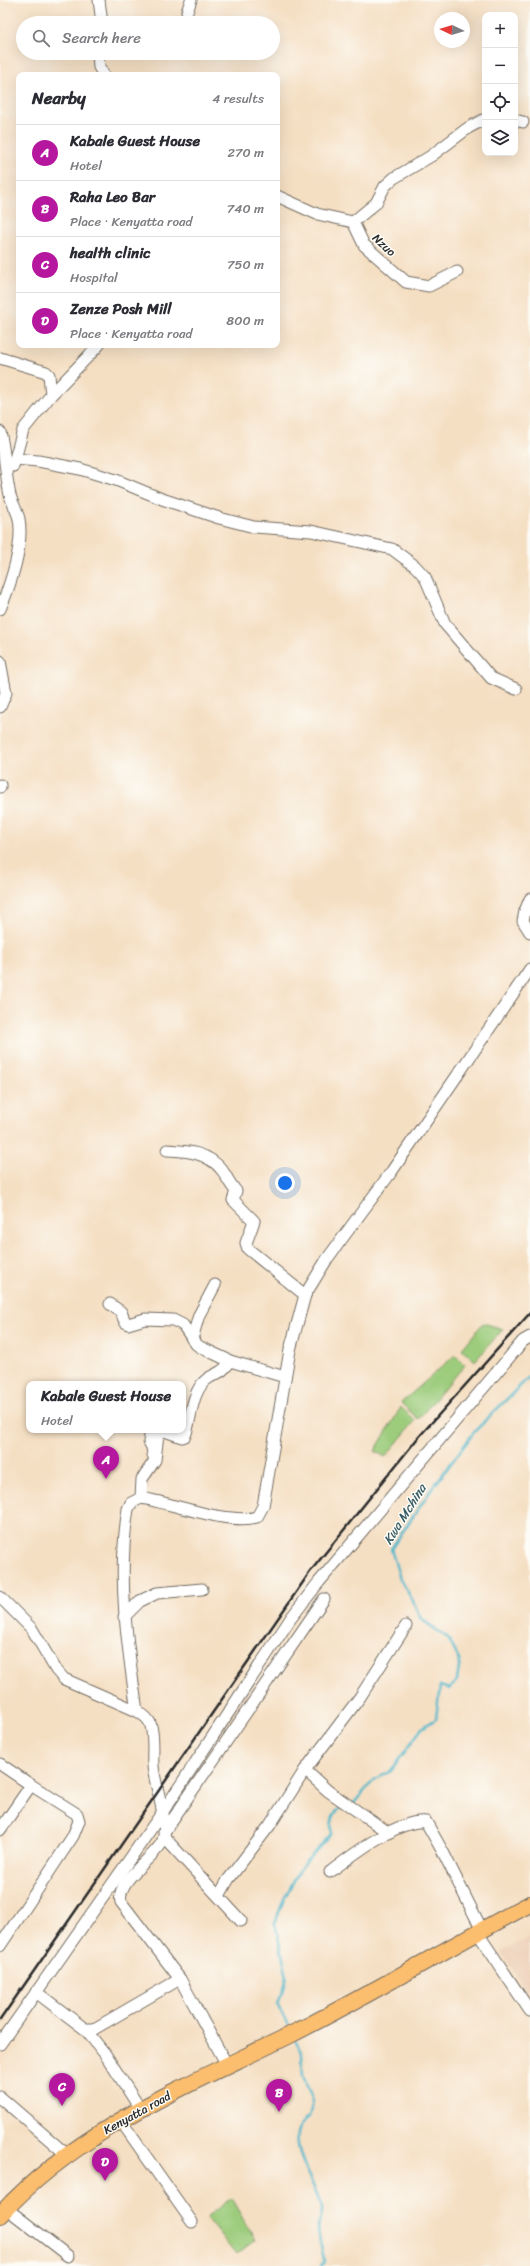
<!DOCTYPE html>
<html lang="en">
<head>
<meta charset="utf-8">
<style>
	:root { --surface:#fff; --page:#f2f2f3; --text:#2b2b33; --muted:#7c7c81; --line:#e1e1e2; --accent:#b5179e }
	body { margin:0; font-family:Sriracha,sans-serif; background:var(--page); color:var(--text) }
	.controls { position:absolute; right:12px; top:12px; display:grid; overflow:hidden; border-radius:8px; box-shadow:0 4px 16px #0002 }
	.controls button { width:36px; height:36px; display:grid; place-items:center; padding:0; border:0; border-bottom:1px solid var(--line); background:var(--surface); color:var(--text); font:20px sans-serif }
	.compass { position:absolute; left:434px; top:12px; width:36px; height:36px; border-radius:50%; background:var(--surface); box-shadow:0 4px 16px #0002; rotate:274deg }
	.you { position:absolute; left:285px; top:1183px; width:14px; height:14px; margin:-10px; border:3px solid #fff; border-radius:50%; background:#1a73e8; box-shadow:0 0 0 6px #1a73e833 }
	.badge { display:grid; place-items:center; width:26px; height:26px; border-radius:50%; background:var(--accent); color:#fff; font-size:13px; font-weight:700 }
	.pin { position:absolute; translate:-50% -33px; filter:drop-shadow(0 1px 2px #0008) }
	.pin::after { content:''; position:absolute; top:21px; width:14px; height:12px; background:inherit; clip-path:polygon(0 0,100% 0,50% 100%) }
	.popup { position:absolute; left:26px; top:1381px; width:160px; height:52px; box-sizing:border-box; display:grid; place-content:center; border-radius:8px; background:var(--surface); filter:drop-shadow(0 1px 3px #0005); font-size:13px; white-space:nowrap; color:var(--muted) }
	.popup b { font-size:15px; color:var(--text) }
	.popup::after { content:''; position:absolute; left:50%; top:100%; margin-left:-8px; border:8px solid transparent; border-top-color:var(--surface) }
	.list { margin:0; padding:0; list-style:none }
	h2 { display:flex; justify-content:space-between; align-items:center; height:52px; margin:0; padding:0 16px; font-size:17px }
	h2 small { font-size:13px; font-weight:400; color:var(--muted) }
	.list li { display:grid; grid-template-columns:26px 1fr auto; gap:12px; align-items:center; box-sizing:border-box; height:56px; padding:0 16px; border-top:1px solid var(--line) }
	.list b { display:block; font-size:15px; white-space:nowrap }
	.list p { margin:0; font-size:13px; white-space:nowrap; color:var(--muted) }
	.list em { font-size:13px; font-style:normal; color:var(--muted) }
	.icon { flex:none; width:22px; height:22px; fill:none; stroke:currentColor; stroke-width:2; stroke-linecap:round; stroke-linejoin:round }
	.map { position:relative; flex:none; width:530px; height:2266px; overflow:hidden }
	.search { position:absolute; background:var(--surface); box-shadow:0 4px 16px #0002; left:16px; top:16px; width:264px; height:44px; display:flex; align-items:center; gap:10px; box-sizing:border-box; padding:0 14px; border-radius:22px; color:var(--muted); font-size:15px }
	.panel { position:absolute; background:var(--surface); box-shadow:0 4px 16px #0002; left:16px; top:72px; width:264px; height:276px; border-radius:8px }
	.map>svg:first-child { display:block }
	.built { fill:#eed2ba }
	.green { fill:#9ccc7c; stroke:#647c54 }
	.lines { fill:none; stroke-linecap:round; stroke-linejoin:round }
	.stream { stroke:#4eb7cc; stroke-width:2.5 }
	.minor-casing { stroke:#726a60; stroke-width:13 }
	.highway-casing { stroke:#726a60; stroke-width:18 }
	.minor { stroke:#fff; stroke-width:11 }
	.highway { stroke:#fbbd6e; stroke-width:16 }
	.rail { stroke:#2b2b2b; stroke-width:2.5 }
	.labels { text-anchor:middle; stroke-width:3; stroke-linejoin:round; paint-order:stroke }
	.street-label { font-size:12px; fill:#2b2b2b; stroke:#fdfcf7 }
	.water-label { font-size:13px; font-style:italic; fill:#375c63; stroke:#fdfcf7 }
</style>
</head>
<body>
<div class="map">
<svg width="530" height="2266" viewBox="0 0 530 2266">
	<rect width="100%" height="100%" fill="#fdfcf7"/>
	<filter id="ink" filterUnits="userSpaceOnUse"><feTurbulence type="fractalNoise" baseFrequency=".025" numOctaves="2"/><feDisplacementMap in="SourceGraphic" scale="8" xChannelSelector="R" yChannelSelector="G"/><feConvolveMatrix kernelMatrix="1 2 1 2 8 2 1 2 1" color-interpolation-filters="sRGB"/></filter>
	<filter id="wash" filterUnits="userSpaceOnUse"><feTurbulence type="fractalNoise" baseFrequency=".012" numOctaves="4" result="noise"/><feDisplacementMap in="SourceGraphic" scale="16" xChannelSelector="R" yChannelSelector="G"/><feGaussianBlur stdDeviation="0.9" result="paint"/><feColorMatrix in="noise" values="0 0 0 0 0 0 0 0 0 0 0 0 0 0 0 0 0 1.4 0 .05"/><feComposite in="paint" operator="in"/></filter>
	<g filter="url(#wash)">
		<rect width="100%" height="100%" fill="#f5dfc3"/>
		<!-- built -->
		<path class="built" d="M530,1937V1996L501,1952Z"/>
		<!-- green -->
		<g class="green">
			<path d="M483,1323L503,1329L475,1361L462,1349Z"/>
			<path d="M455,1355L465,1365L418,1419L401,1403Z"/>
			<path d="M401,1407L415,1421L385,1457L375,1451Z"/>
			<path d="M231,2198L255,2240L236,2255L207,2218Z"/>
		</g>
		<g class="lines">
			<!-- stream -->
			<g class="stream">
				<path d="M353,1804L374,1780L390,1772L422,1728L436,1719L440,1686L450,1689L457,1680L460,1661L448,1638L421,1619L413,1601L400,1579L391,1549L431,1490L475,1431L530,1376"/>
				<path d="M290,2030L277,2003L283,1992L287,1977L275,1923L284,1899L302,1866L331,1834C331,1823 332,1810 344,1807"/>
				<path d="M295,2040L302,2054L303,2076L313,2101L309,2117C279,2137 317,2182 321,2209C322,2215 318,2222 318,2228C318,2238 323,2250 324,2261L321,2266"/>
			</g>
		</g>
	</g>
	<g filter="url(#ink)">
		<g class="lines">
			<defs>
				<g id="minor">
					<path d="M99,0L102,23"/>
					<path d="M187,12L191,0"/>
					<path d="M98,53L99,67L104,75"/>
					<path d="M515,120L523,122"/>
					<path d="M277,196L317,214L353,222L364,245L406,282L429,286L457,272"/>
					<path d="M353,222L376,203L385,186L394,178L431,156L468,128L485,119"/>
					<path d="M0,358L46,372L49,375L51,395"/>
					<path d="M0,432C5,451 5,471 9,490C10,501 17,509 19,519C24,545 10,586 0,609"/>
					<path d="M15,459L38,461L80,469L116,480L162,499L219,518L254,527L311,531L392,549L415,566L425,577L445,624L491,678L516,689"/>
					<path d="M13,466L23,430L51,395L99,345"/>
					<path d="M0,661L6,693L0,707"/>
					<path d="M0,785V787"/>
					<path d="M530,899L525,911L523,921L530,932"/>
					<path d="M167,1150C187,1151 208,1152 222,1170C227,1177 230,1185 236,1191L233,1200L254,1221L246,1243L248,1249L305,1295"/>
					<path d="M110,1304L121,1312L125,1322L128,1324L145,1319L173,1320L183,1325L196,1344L200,1347L230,1361L285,1377"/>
					<path d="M192,1339L199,1315L215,1285"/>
					<path d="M151,1430L149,1442L152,1447L153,1455"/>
					<path d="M141,1498L142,1479L155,1460L158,1434L165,1431L182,1437L185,1436C191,1420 191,1398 202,1384C210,1373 222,1376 230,1361"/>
					<path d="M0,1597L32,1629L56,1670L64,1679L137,1711"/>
					<path d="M124,1617L140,1601L157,1593L202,1589"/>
					<path d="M0,1764L31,1785"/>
					<path d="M305,1770L328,1791L389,1833"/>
					<path d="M0,1830L31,1785L77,1814L79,1821L73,1836L0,1946"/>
					<path d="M164,1832L324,1599"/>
					<path d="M164,1837L241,1921"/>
					<path d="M330,1872C351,1856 398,1819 426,1822L443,1852L482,1930"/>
					<path d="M219,1896L228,1880L270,1825L305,1770L360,1697L406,1626"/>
					<path d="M477,1932L530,2011"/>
					<path d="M36,1992L85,2029H94L180,1979"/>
					<path d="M85,2029L105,2054L141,2110"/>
					<path d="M0,2044L162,1813L291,1618L319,1582L523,1341L530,1337"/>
					<path d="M227,2065L180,1979L121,1902C116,1881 150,1861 161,1844C172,1828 154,1785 153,1766C152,1753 155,1736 150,1723C148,1718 142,1714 137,1711C127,1643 117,1577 128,1509L131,1503L141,1498C172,1503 228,1525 257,1517L263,1506L290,1350L305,1295L327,1259L392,1171L530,969"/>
					<path d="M0,2097L66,2154"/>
					<path d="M121,2121L192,2222"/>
					<path d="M6,2208L68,2256"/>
				</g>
				<path id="highway" d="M0,2215C78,2129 189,2085 290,2035C372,1994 450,1946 530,1904"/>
			</defs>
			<!-- minor casing -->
			<use href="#minor" class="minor-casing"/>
			<!-- highway casing -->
			<use href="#highway" class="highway-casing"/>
			<!-- minor -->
			<use href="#minor" class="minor"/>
			<!-- highway -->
			<use href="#highway" class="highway"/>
			<!-- rail -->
			<path class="rail" d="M0,2020L310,1572L417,1439L530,1313"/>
		</g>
	</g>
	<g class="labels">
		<!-- street labels -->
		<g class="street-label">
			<text transform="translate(384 245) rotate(44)" y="4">Nzuo</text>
			<text transform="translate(137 2113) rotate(-29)" y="4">Kenyatta road</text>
		</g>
		<!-- water labels -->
		<g class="water-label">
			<text transform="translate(404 1514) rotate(-58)" y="5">Kwa Mchina</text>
		</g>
	</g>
</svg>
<div class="controls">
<button>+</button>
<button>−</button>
<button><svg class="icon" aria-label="locate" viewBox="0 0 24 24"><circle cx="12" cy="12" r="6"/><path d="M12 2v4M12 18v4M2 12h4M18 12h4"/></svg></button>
<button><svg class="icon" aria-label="layers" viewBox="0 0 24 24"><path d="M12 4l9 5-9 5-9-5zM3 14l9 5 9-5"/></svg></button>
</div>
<svg class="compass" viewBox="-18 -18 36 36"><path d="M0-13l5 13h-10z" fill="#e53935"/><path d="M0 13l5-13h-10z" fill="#7c7c81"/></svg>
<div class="you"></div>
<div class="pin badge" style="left:106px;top:1479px">A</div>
<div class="popup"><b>Kabale Guest House</b>Hotel</div>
<div class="pin badge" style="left:279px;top:2112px">B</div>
<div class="pin badge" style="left:62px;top:2106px">C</div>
<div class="pin badge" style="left:105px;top:2181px">D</div>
<div class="search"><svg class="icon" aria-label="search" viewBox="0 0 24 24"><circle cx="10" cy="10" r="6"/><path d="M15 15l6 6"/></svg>Search here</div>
<section class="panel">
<h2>Nearby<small>4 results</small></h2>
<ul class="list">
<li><span class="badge">A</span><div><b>Kabale Guest House</b><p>Hotel</p></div><em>270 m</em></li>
<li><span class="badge">B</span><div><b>Raha Leo Bar</b><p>Place · Kenyatta road</p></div><em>740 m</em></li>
<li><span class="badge">C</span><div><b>health clinic</b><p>Hospital</p></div><em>750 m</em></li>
<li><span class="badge">D</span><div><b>Zenze Posh Mill</b><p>Place · Kenyatta road</p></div><em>800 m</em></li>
</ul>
</section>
</div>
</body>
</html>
